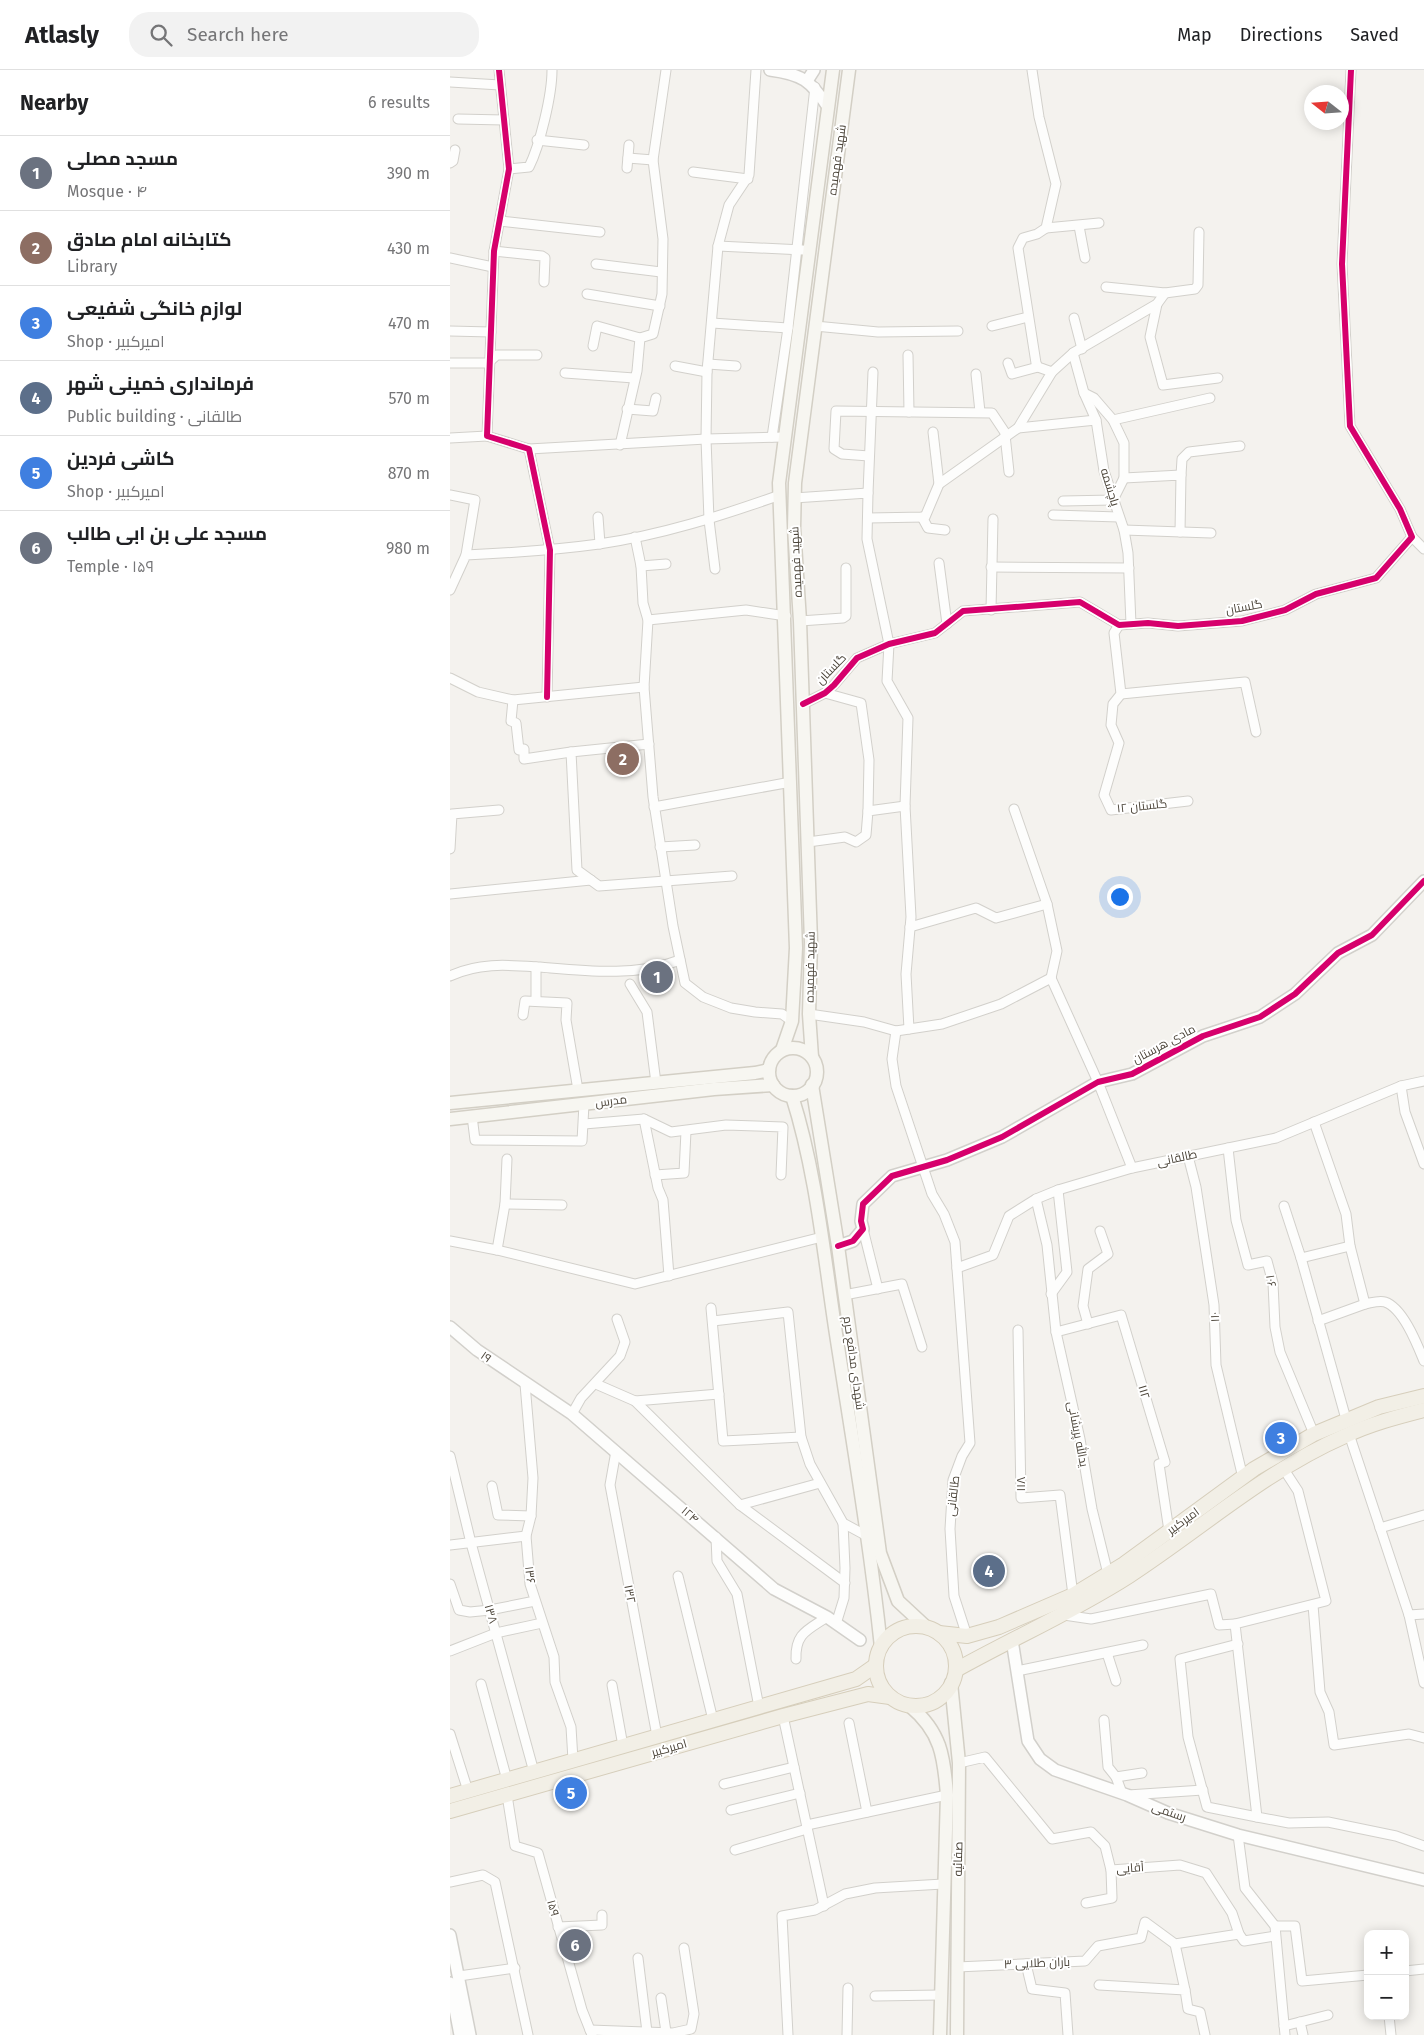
<!DOCTYPE html>
<html lang="en">
<head>
<meta charset="utf-8">
<style>
	:root { --surface:#fff; --page:#f2f2f2; --text:#202124; --muted:#757577; --line:#e0e0e0; --accent:#2563eb }
	body { margin:0; font-family:"Fira Sans",Cairo,sans-serif; background:var(--page); color:var(--text) }
	.controls { position:absolute; right:15px; bottom:15px; display:grid; overflow:hidden; border-radius:10px; box-shadow:0 2px 12px #0003 }
	.controls button { width:45px; height:45px; display:grid; place-items:center; padding:0; border:0; border-bottom:1px solid var(--line); background:var(--surface); color:var(--text); font:25px sans-serif }
	.compass { position:absolute; left:854px; top:15px; width:45px; height:45px; border-radius:50%; background:var(--surface); box-shadow:0 2px 12px #0003; rotate:287deg }
	.you { position:absolute; left:669px; top:826px; width:18px; height:18px; margin:-12px; border:4px solid #fff; border-radius:50%; background:#1a73e8; box-shadow:0 0 0 8px #1a73e833 }
	.badge { display:grid; place-items:center; width:32px; height:32px; border-radius:50%; background:var(--accent); color:#fff; font-size:16px; font-weight:700 }
	.pin { position:absolute; translate:-50% -50%; border:2px solid #fff; box-shadow:0 1px 5px #0006 }
	.list { margin:0; padding:0; list-style:none }
	h2 { display:flex; justify-content:space-between; align-items:center; height:65px; margin:0; padding:0 20px; font-size:21px }
	h2 small { font-size:16px; font-weight:400; color:var(--muted) }
	.list li { display:grid; grid-template-columns:32px 1fr auto; gap:15px; align-items:center; box-sizing:border-box; height:75px; padding:0 20px; border-top:1px solid var(--line) }
	.list b { display:block; font-size:19px; white-space:nowrap }
	.list p { margin:0; font-size:16px; white-space:nowrap; color:var(--muted) }
	.list em { font-size:16px; font-style:normal; color:var(--muted) }
	.icon { flex:none; width:28px; height:28px; fill:none; stroke:currentColor; stroke-width:2; stroke-linecap:round; stroke-linejoin:round }
	.map { position:relative; flex:none; width:974px; height:1965px; overflow:hidden }
	header { display:flex; align-items:center; gap:30px; box-sizing:border-box; height:70px; padding:0 25px; background:var(--surface); border-bottom:1px solid var(--line) }
	header strong { font-size:24px }
	nav { display:flex; gap:28px; margin-inline-start:auto; font-size:18px }
	.search { width:350px; height:45px; background:var(--page); display:flex; align-items:center; gap:12px; box-sizing:border-box; padding:0 18px; border-radius:20px; color:var(--muted); font-size:19px }
	main { display:flex }
	aside { flex:1; background:var(--surface) }
	.map>svg:first-child { display:block }
	.lines { fill:none; stroke-linecap:round; stroke-linejoin:round }
	.minor-casing { stroke:#d2d0cb; stroke-width:11 }
	.tertiary-casing { stroke:#d2d0cb; stroke-width:14 }
	.secondary-casing { stroke:#d3cfc5; stroke-width:15 }
	.primary-casing { stroke:#d6cebb; stroke-width:16 }
	.minor { stroke:#fdfdfc; stroke-width:9 }
	.tertiary { stroke:#fdfdfc; stroke-width:11 }
	.secondary { stroke:#f7f6f1; stroke-width:12 }
	.primary { stroke:#f2efe6; stroke-width:14 }
	.cycleway-casing { stroke:#fff; stroke-width:9 }
	.cycleway { stroke:#d6006c; stroke-width:6 }
	.labels { text-anchor:middle; stroke-width:4; stroke-linejoin:round; paint-order:stroke }
	.street-label { font-size:12px; fill:#4b4439; stroke:#fff }
</style>
</head>
<body>
<header>
<strong>Atlasly</strong>
<div class="search"><svg class="icon" aria-label="search" viewBox="0 0 24 24"><circle cx="10" cy="10" r="6"/><path d="M15 15l6 6"/></svg>Search here</div>
<nav><a>Map</a><a>Directions</a><a>Saved</a></nav>
</header>
<main>
<aside>
<h2>Nearby<small>6 results</small></h2>
<ul class="list">
<li><span class="badge" style="background:#6b7280">1</span><div><b>مسجد مصلی</b><p>Mosque · ۴</p></div><em>390 m</em></li>
<li><span class="badge" style="background:#8d6e63">2</span><div><b>کتابخانه امام صادق</b><p>Library</p></div><em>430 m</em></li>
<li><span class="badge" style="background:#3f7fe0">3</span><div><b>لوازم خانگی شفیعی</b><p>Shop · امیرکبیر</p></div><em>470 m</em></li>
<li><span class="badge" style="background:#5c6f8a">4</span><div><b>فرمانداری خمینی شهر</b><p>Public building · طالقانی</p></div><em>570 m</em></li>
<li><span class="badge" style="background:#3f7fe0">5</span><div><b>کاشی فردین</b><p>Shop · امیرکبیر</p></div><em>870 m</em></li>
<li><span class="badge" style="background:#6b7280">6</span><div><b>مسجد علی بن ابی طالب</b><p>Temple · ۱۵۹</p></div><em>980 m</em></li>
</ul>
</aside>
<div class="map">
<svg width="974" height="1965" viewBox="0 0 974 1965">
	<rect width="100%" height="100%" fill="#f4f2ee"/>
	<g class="lines">
		<defs>
			<g id="minor">
				<path d="M49,0L59,99L44,181L37,366L79,379L100,480L97,627"/>
				<path d="M582,0L589,47L606,114L596,158L587,164L573,168L568,178L586,293L588,297L602,302"/>
				<path d="M0,12L50,15"/>
				<path d="M8,49L54,50"/>
				<path d="M87,70L134,75"/>
				<path d="M178,88L203,90"/>
				<path d="M0,93L3,91L5,80"/>
				<path d="M177,98L179,75"/>
				<path d="M59,99L79,97C90,75 102,25 102,0"/>
				<path d="M243,102L298,109"/>
				<path d="M50,151L150,162"/>
				<path d="M629,156L635,188"/>
				<path d="M596,158L649,153"/>
				<path d="M268,176L353,180"/>
				<path d="M44,181L92,186L95,188L94,212"/>
				<path d="M0,188L43,197"/>
				<path d="M146,194L211,202"/>
				<path d="M656,217L715,223L745,219L748,215L749,162"/>
				<path d="M137,224L210,236"/>
				<path d="M707,234L700,267L713,315L768,308"/>
				<path d="M624,248L632,279"/>
				<path d="M262,253L338,258"/>
				<path d="M365,256L428,262L508,261"/>
				<path d="M542,256L578,247"/>
				<path d="M0,261L41,262"/>
				<path d="M143,276L147,256L190,268"/>
				<path d="M623,283L634,323L646,350L654,401L674,460L678,483L681,554"/>
				<path d="M458,285L459,342"/>
				<path d="M0,293H38L47,285H87"/>
				<path d="M558,293L562,304L588,297"/>
				<path d="M258,294L286,296"/>
				<path d="M225,296L257,302"/>
				<path d="M115,303L184,308"/>
				<path d="M526,304L530,342"/>
				<path d="M177,339L203,341L206,328"/>
				<path d="M663,350L760,328"/>
				<path d="M568,358L646,350"/>
				<path d="M483,362L489,414"/>
				<path d="M555,365L559,402"/>
				<path d="M322,367L338,258L365,17"/>
				<path d="M0,368L37,366"/>
				<path d="M170,375L187,301L190,268L203,264L212,224L213,169L203,90L216,0"/>
				<path d="M79,379L256,369L335,367"/>
				<path d="M419,386L392,384L384,379L386,341L542,343L556,364"/>
				<path d="M731,405L732,389L739,382L790,376"/>
				<path d="M674,408L731,405L730,462"/>
				<path d="M418,423L423,302"/>
				<path d="M0,425L25,430L16,485"/>
				<path d="M344,428L418,423L417,469L439,574L437,611L458,648L455,736L461,847L456,904L459,959"/>
				<path d="M613,431L663,430L674,408V373L663,350L644,328L634,323"/>
				<path d="M603,445L669,447"/>
				<path d="M148,447L150,474"/>
				<path d="M472,447L478,458L495,460"/>
				<path d="M418,448L475,447L489,414L568,358L602,302L623,283L707,234L715,223"/>
				<path d="M674,460L761,463"/>
				<path d="M185,467L191,496L193,533L198,550L194,617L203,727L223,856L235,913L253,927L281,938L305,942L332,944L342,951"/>
				<path d="M962,467L974,479"/>
				<path d="M489,493L497,554"/>
				<path d="M191,496L216,494"/>
				<path d="M541,497L679,498"/>
				<path d="M265,499L259,450L256,369L257,302L268,176L279,135L299,105L306,0"/>
				<path d="M0,520L16,485C61,483 105,480 149,474C211,465 271,446 330,425"/>
				<path d="M541,540L543,449"/>
				<path d="M198,550L296,540L336,546"/>
				<path d="M350,551L393,548L396,546V498"/>
				<path d="M669,555L664,563L671,624L663,634L661,655L669,673L654,725L661,740L738,731"/>
				<path d="M0,608L28,622L63,630L194,617"/>
				<path d="M375,623L411,633L419,690L418,741"/>
				<path d="M671,624L795,612L806,662"/>
				<path d="M63,630L61,651L66,653L69,680L74,679V689L121,682"/>
				<path d="M353,634L375,623L384,615L407,588L439,574L485,563L513,541L630,532L669,555L698,553L728,556L792,551L835,540L866,524L926,508L962,467L950,439L900,356L892,194L901,0"/>
				<path d="M199,674L121,682L127,800L149,816L282,806"/>
				<path d="M204,737L341,712"/>
				<path d="M564,739L597,834L607,881L601,908"/>
				<path d="M358,772L395,767L406,772L416,765L418,741L455,736"/>
				<path d="M210,777L245,775"/>
				<path d="M0,779L2,744L49,740"/>
				<path d="M0,824L141,810"/>
				<path d="M460,857L526,838L546,848L597,834"/>
				<path d="M0,906C29,892 59,895 90,897C137,901 186,907 230,890"/>
				<path d="M601,908L648,1012L682,1098"/>
				<path d="M180,914L197,942L206,1013"/>
				<path d="M86,931V897"/>
				<path d="M359,944L414,952L446,961L492,954L551,934L601,908"/>
				<path d="M73,945L75,931L117,933L116,950L128,1020"/>
				<path d="M446,961L442,989L446,1016L482,1124L494,1144L505,1172L520,1373L512,1386L503,1410L500,1459L504,1526L517,1566"/>
				<path d="M951,1016L955,1042L974,1094"/>
				<path d="M22,1046L25,1070L132,1071L134,1034"/>
				<path d="M194,1049L208,1118L213,1130L219,1206"/>
				<path d="M864,1052L896,1144L900,1176L915,1234C921,1233 929,1230 935,1232C953,1238 967,1274 974,1291"/>
				<path d="M134,1054L194,1049L221,1062L276,1055L333,1057L331,1105"/>
				<path d="M778,1078L786,1150L798,1195L817,1191L823,1213L825,1257L830,1282L864,1364"/>
				<path d="M738,1086L746,1117L764,1235L766,1295L793,1408"/>
				<path d="M205,1105L234,1103L236,1061"/>
				<path d="M586,1129L597,1175L606,1262L630,1369L642,1439L658,1504"/>
				<path d="M55,1134L112,1135"/>
				<path d="M834,1136L851,1188L900,1176"/>
				<path d="M413,1159L428,1219"/>
				<path d="M0,1171L47,1180L185,1214L372,1167"/>
				<path d="M47,1180L55,1134L57,1089"/>
				<path d="M851,1188L896,1349"/>
				<path d="M507,1198L543,1185L559,1146L586,1129L608,1120L682,1098L826,1068L951,1016L974,1011"/>
				<path d="M601,1224L617,1202L608,1120"/>
				<path d="M394,1225L452,1214L472,1277"/>
				<path d="M261,1238L273,1371L351,1367"/>
				<path d="M263,1251L338,1242L351,1367L360,1394L393,1453L417,1466"/>
				<path d="M868,1251L915,1234"/>
				<path d="M638,1254L633,1236L638,1199L658,1184L650,1161"/>
				<path d="M568,1260L571,1428L610,1425L623,1525"/>
				<path d="M606,1262L671,1245L715,1392L709,1394L719,1461"/>
				<path d="M75,1314L83,1408L81,1446L76,1466L80,1514L104,1587L105,1612L121,1657L123,1690"/>
				<path d="M146,1314L185,1331L290,1435L395,1513"/>
				<path d="M185,1331L269,1324"/>
				<path d="M122,1344L131,1328L170,1286L175,1272L167,1249"/>
				<path d="M899,1364L959,1545L974,1544"/>
				<path d="M166,1381L160,1415L207,1666"/>
				<path d="M0,1386L21,1473L84,1702"/>
				<path d="M833,1398L848,1421L876,1531L785,1554L807,1747L839,1753L878,1752L946,1766L974,1776"/>
				<path d="M42,1416L48,1445L81,1446"/>
				<path d="M290,1435L370,1413"/>
				<path d="M930,1458L974,1445"/>
				<path d="M266,1467L267,1491L287,1524L309,1637"/>
				<path d="M0,1475L76,1466"/>
				<path d="M228,1506L263,1650"/>
				<path d="M0,1514L9,1540L20,1542L40,1540L85,1531"/>
				<path d="M863,1535L870,1622L879,1642L884,1675L959,1664L974,1668"/>
				<path d="M614,1545L641,1549L761,1524L769,1555L785,1554"/>
				<path d="M959,1545L974,1613"/>
				<path d="M386,1554L394,1528L395,1498L393,1453"/>
				<path d="M788,1574L730,1589L738,1667L757,1737L807,1747"/>
				<path d="M0,1581L46,1563L92,1553"/>
				<path d="M657,1583L666,1611"/>
				<path d="M346,1589C345,1563 358,1560 377,1547"/>
				<path d="M567,1601L693,1575"/>
				<path d="M31,1614L57,1710"/>
				<path d="M162,1615L173,1676"/>
				<path d="M333,1646L374,1836"/>
				<path d="M654,1650L658,1697L666,1707"/>
				<path d="M399,1653L417,1742"/>
				<path d="M0,1664L18,1721"/>
				<path d="M509,1693L535,1687L602,1769L641,1762L655,1776L661,1800L730,1795L756,1803L782,1843L789,1864L794,1871L825,1866"/>
				<path d="M274,1714L344,1697"/>
				<path d="M672,1723L666,1707L692,1703"/>
				<path d="M57,1725L65,1776L88,1783L132,1940L142,1965"/>
				<path d="M678,1725L753,1720"/>
				<path d="M281,1740L350,1723"/>
				<path d="M357,1755L497,1725"/>
				<path d="M788,1765L795,1818L825,1856L835,1965"/>
				<path d="M285,1780L357,1759"/>
				<path d="M0,1812L33,1805L45,1812L78,1965"/>
				<path d="M636,1833L662,1828L661,1800"/>
				<path d="M825,1856H845L852,1911L918,1905"/>
				<path d="M108,1857L152,1855V1845"/>
				<path d="M725,1874L735,1920"/>
				<path d="M188,1888L197,1962"/>
				<path d="M576,1894L582,1919L615,1923L618,1965"/>
				<path d="M507,1897L635,1891L648,1876L691,1868L695,1852L725,1874L789,1864"/>
				<path d="M955,1901L974,1899"/>
				<path d="M9,1906L65,1898"/>
				<path d="M649,1915L735,1920L738,1939L750,1942L755,1965"/>
				<path d="M425,1926L490,1925"/>
				<path d="M211,1928L216,1962"/>
				<path d="M939,1946L941,1965"/>
				<path d="M850,1952L853,1965"/>
				<path d="M834,1956L878,1945"/>
				<path d="M140,1960L223,1963L241,1959L244,1944L234,1878"/>
				<path d="M338,1965L332,1846L365,1840L395,1824L425,1818L493,1814"/>
				<path d="M397,1965L398,1918"/>
			</g>
			<g id="tertiary">
				<path d="M320,0C352,4 361,11 378,37"/>
				<path d="M357,11L364,0"/>
				<path d="M388,1176L403,1171L413,1159L411,1151L413,1134L442,1106L497,1090L552,1067L648,1012L682,1004L753,966L810,947L845,924L888,883L922,865L974,811"/>
				<path d="M0,1257L27,1280L122,1344L324,1519L377,1547L410,1570"/>
				<path d="M562,1570L578,1671L590,1689L605,1700L677,1725L718,1743L788,1765L974,1810"/>
				<path d="M0,1865L20,1965"/>
				<path d="M0,1913L10,1965"/>
			</g>
			<g id="secondary">
				<circle cx="343" cy="1002" r="24"/>
				<path d="M332,980L342,951L346,878L329,413L383,0"/>
				<path d="M362,987L359,944L361,872L350,551L344,458L345,413L399,0"/>
				<path d="M362,1015L388,1176L430,1483L448,1531L476,1557"/>
				<path d="M342,1026C366,1101 374,1186 386,1264C402,1368 420,1472 431,1577"/>
				<path d="M0,1033L305,1003L319,1000"/>
				<path d="M0,1049L264,1019L323,1015"/>
				<path d="M501,1613L509,1693L507,1965"/>
				<path d="M460,1636C491,1662 494,1686 497,1725L490,1965"/>
			</g>
			<g id="primary">
				<circle cx="466" cy="1596" r="40"/>
				<path d="M489,1563L517,1566L549,1557L623,1525L674,1494L804,1399L864,1364L929,1337L974,1326"/>
				<path d="M506,1600C563,1568 623,1542 679,1506C751,1459 815,1401 895,1366C920,1354 947,1347 974,1340"/>
				<path d="M0,1726L406,1609L426,1595"/>
				<path d="M0,1741L333,1646L418,1624L440,1627"/>
			</g>
		</defs>
		<!-- minor casing -->
		<use href="#minor" class="minor-casing"/>
		<!-- tertiary casing -->
		<use href="#tertiary" class="tertiary-casing"/>
		<!-- secondary casing -->
		<use href="#secondary" class="secondary-casing"/>
		<!-- primary casing -->
		<use href="#primary" class="primary-casing"/>
		<!-- minor -->
		<use href="#minor" class="minor"/>
		<!-- tertiary -->
		<use href="#tertiary" class="tertiary"/>
		<!-- secondary -->
		<use href="#secondary" class="secondary"/>
		<!-- primary -->
		<use href="#primary" class="primary"/>
		<defs>
			<g id="cycleway">
				<path d="M49,0L59,99L44,181L37,366L79,379L100,480L97,627"/>
				<path d="M353,634L375,623L384,615L407,588L439,574L485,563L513,541L630,532L669,555L698,553L728,556L792,551L835,540L866,524L926,508L962,467L950,439L900,356L892,194L901,0"/>
				<path d="M388,1176L403,1171L413,1159L411,1151L413,1134L442,1106L497,1090L552,1067L648,1012L682,1004L753,966L810,947L845,924L888,883L922,865L974,811"/>
			</g>
		</defs>
		<!-- cycleway casing -->
		<use href="#cycleway" class="cycleway-casing"/>
		<!-- cycleway -->
		<use href="#cycleway" class="cycleway"/>
	</g>
	<g class="labels">
		<!-- street labels -->
		<g class="street-label">
			<text transform="translate(387 90) rotate(-82)" y="4">شهید فهمیده</text>
			<text transform="translate(660 417) rotate(73)" y="4">پاچشمه</text>
			<text transform="translate(346 492) rotate(-93)" y="4">شهید فهمیده</text>
			<text transform="translate(794 537) rotate(-10)" y="4">گلستان</text>
			<text transform="translate(381 599) rotate(-46)" y="4">گلستان</text>
			<text transform="translate(692 736) rotate(-6)" y="4">گلستان ۱۲</text>
			<text transform="translate(360 897) rotate(-89)" y="4">شهید فهمیده</text>
			<text transform="translate(714 974) rotate(-28)" y="4">مادی هرستان</text>
			<text transform="translate(161 1031) rotate(-7)" y="4">مدرس</text>
			<text transform="translate(727 1088) rotate(-12)" y="4">طالقانی</text>
			<text transform="translate(821 1211) rotate(81)" y="4">۱۰۶</text>
			<text transform="translate(765 1247) rotate(-92)" y="4">۱۱۰</text>
			<text transform="translate(36 1287) rotate(35)" y="4">۱۹</text>
			<text transform="translate(404 1293) rotate(82)" y="4">شهدای مدافع حرم</text>
			<text transform="translate(694 1322) rotate(73)" y="4">۱۱۲</text>
			<text transform="translate(628 1364) rotate(79)" y="4">یدالله پریشانی</text>
			<text transform="translate(571 1414) rotate(-90)" y="4">۱۱۸</text>
			<text transform="translate(503 1426) rotate(-83)" y="4">طالقانی</text>
			<text transform="translate(240 1445) rotate(41)" y="4">۱۲۴</text>
			<text transform="translate(733 1451) rotate(-36)" y="4">امیرکبیر</text>
			<text transform="translate(80 1505) rotate(83)" y="4">۱۳۶</text>
			<text transform="translate(180 1524) rotate(79)" y="4">۱۳۲</text>
			<text transform="translate(41 1544) rotate(74)" y="4">۱۳۸</text>
			<text transform="translate(219 1678) rotate(-16)" y="4">امیرکبیر</text>
			<text transform="translate(719 1742) rotate(19)" y="4">رستمی</text>
			<text transform="translate(508 1789) rotate(-89)" y="4">صفائیه</text>
			<text transform="translate(680 1798) rotate(-4)" y="4">آقایی</text>
			<text transform="translate(103 1838) rotate(74)" y="4">۱۵۹</text>
			<text transform="translate(587 1893) rotate(-2)" y="4">باران طلایی ۳</text>
		</g>
	</g>
</svg>
<div class="controls">
<button>+</button>
<button>−</button>
</div>
<svg class="compass" viewBox="-18 -18 36 36"><path d="M0-13l5 13h-10z" fill="#e53935"/><path d="M0 13l5-13h-10z" fill="#757577"/></svg>
<div class="you"></div>
<div class="pin badge" style="left:207px;top:907px;background:#6b7280">1</div>
<div class="pin badge" style="left:173px;top:689px;background:#8d6e63">2</div>
<div class="pin badge" style="left:831px;top:1368px;background:#3f7fe0">3</div>
<div class="pin badge" style="left:539px;top:1501px;background:#5c6f8a">4</div>
<div class="pin badge" style="left:121px;top:1723px;background:#3f7fe0">5</div>
<div class="pin badge" style="left:125px;top:1875px;background:#6b7280">6</div>
</div>
</main>
</body>
</html>
